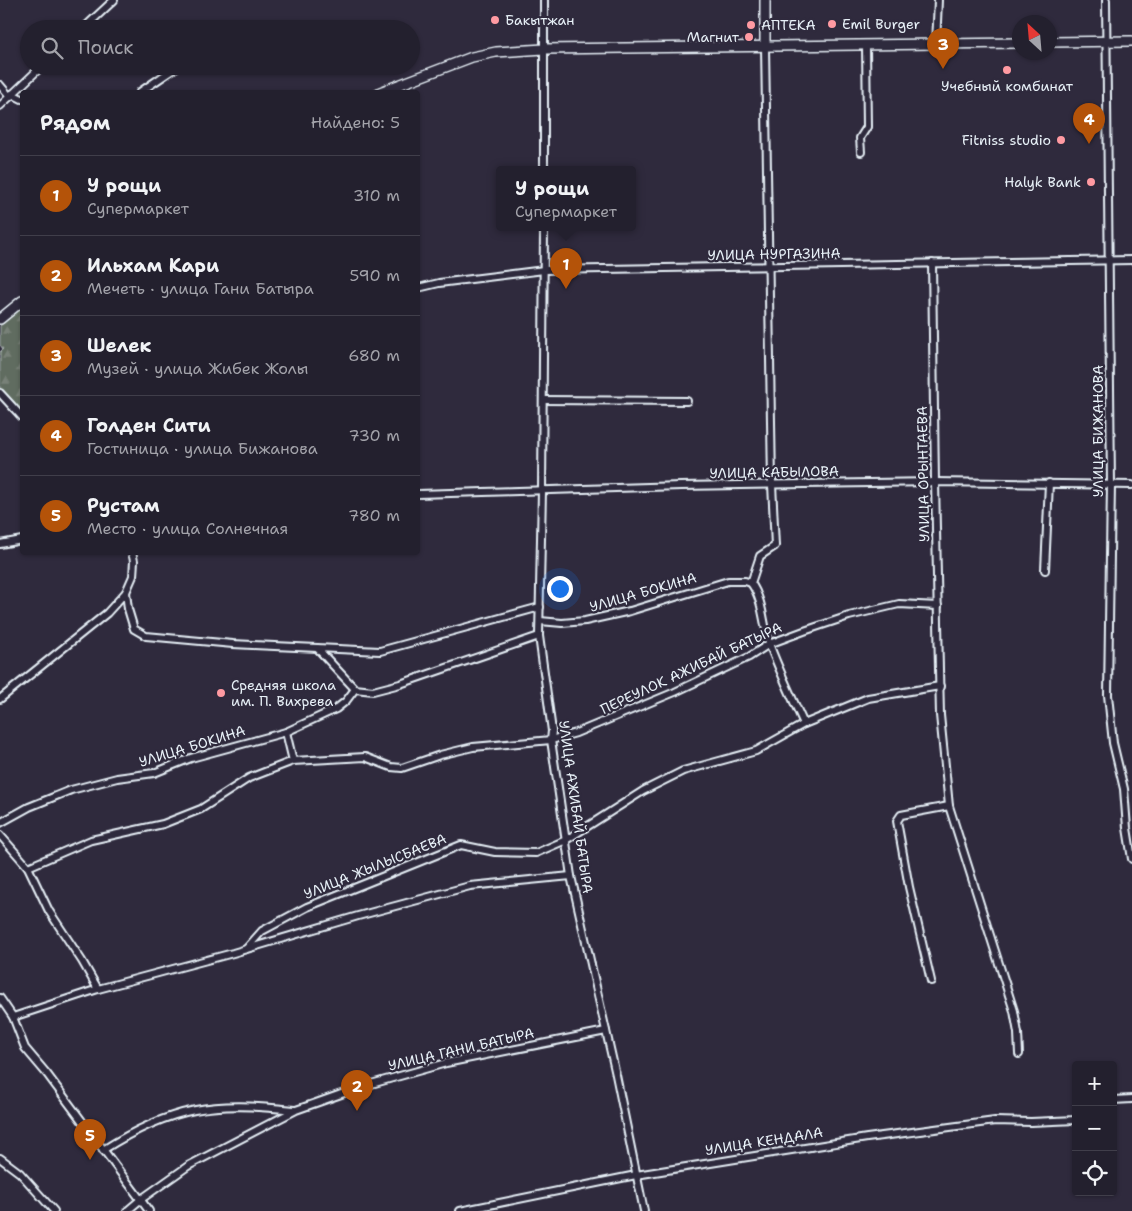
<!DOCTYPE html>
<html lang="ru">
<head>
<meta charset="utf-8">
<style>
	:root { --surface:#23202e; --page:#2b2836; --text:#f1f3f6; --muted:#a3a3aa; --line:#403e4a; --accent:#b45309 }
	body { margin:0; font-family:"Shantell Sans",sans-serif; background:var(--page); color:var(--text) }
	.controls { position:absolute; right:15px; bottom:15px; display:grid; overflow:hidden; border-radius:5px; box-shadow:0 1px 4px #0004 }
	.controls button { width:45px; height:45px; display:grid; place-items:center; padding:0; border:0; border-bottom:1px solid var(--line); background:var(--surface); color:var(--text); font:25px sans-serif }
	.compass { position:absolute; left:1012px; top:15px; width:45px; height:45px; border-radius:50%; background:var(--surface); box-shadow:0 1px 4px #0004; rotate:334deg }
	.you { position:absolute; left:559px; top:588px; width:18px; height:18px; margin:-12px; border:4px solid #fff; border-radius:50%; background:#1a73e8; box-shadow:0 0 0 8px #1a73e833 }
	.badge { display:grid; place-items:center; width:32px; height:32px; border-radius:50%; background:var(--accent); color:#fff; font-size:16px; font-weight:700 }
	.pin { position:absolute; translate:-50% -41px; filter:drop-shadow(0 1px 2px #0008) }
	.pin::after { content:''; position:absolute; top:26px; width:18px; height:15px; background:inherit; clip-path:polygon(0 0,100% 0,50% 100%) }
	.popup { position:absolute; left:496px; top:166px; width:140px; height:65px; box-sizing:border-box; display:grid; place-content:center; border-radius:5px; background:var(--surface); filter:drop-shadow(0 1px 4px #0005); font-size:16px; white-space:nowrap; color:var(--muted) }
	.popup b { font-size:19px; color:var(--text) }
	.popup::after { content:''; position:absolute; left:50%; top:100%; margin-left:-10px; border:10px solid transparent; border-top-color:var(--surface) }
	.list { margin:0; padding:0; list-style:none }
	h2 { display:flex; justify-content:space-between; align-items:center; height:65px; margin:0; padding:0 20px; font-size:21px }
	h2 small { font-size:16px; font-weight:400; color:var(--muted) }
	.list li { display:grid; grid-template-columns:32px 1fr auto; gap:15px; align-items:center; box-sizing:border-box; height:80px; padding:0 20px; border-top:1px solid var(--line) }
	.list b { display:block; font-size:19px; white-space:nowrap }
	.list p { margin:0; font-size:16px; white-space:nowrap; color:var(--muted) }
	.list em { font-size:16px; font-style:normal; color:var(--muted) }
	.icon { flex:none; width:28px; height:28px; fill:none; stroke:currentColor; stroke-width:2; stroke-linecap:round; stroke-linejoin:round }
	.map { position:relative; flex:none; width:1132px; height:1211px; overflow:hidden }
	.search { position:absolute; background:var(--surface); box-shadow:0 1px 4px #0004; left:20px; top:20px; width:400px; height:55px; display:flex; align-items:center; gap:12px; box-sizing:border-box; padding:0 18px; border-radius:28px; color:var(--muted); font-size:19px }
	.panel { position:absolute; background:var(--surface); box-shadow:0 1px 4px #0004; left:20px; top:90px; width:400px; height:465px; border-radius:5px }
	.map>svg:first-child { display:block }
	.forest { fill:url(#forest-firs); stroke:#a4aeac }
	.lines { fill:none; stroke-linecap:round; stroke-linejoin:round }
	.street-casing { stroke:#e8f1f8; stroke-width:10 }
	.secondary-casing { stroke:#e8f1f8; stroke-width:12 }
	.street { stroke:#2f2a3d; stroke-width:6 }
	.secondary { stroke:#2f2a3d; stroke-width:9 }
	.poi-dot { fill:#ff9aa2; stroke:#2f2a3d; stroke-width:2 }
	.labels { text-anchor:middle; stroke-width:4.5; stroke-linejoin:round; paint-order:stroke }
	.poi-label { font-size:14px; fill:#e8f1f8; stroke:#2f2a3d; text-anchor:start }
	.street-label { font-size:14px; fill:#e8f1f8; stroke:#2f2a3d }
</style>
</head>
<body>
<div class="map">
<svg width="1132" height="1211" viewBox="0 0 1132 1211">
	<defs>
		<pattern id="forest-firs" width="22" height="20" patternUnits="userSpaceOnUse" patternTransform="scale(1.25)"><rect width="22" height="20" fill="#616c60"/><path d="M5 1l3.5 6h-7zM16 11l3.5 6h-7z" fill="#788178"/></pattern>
	</defs>
	<rect width="100%" height="100%" fill="#2f2a3d"/>
	<filter id="ink" filterUnits="userSpaceOnUse"><feTurbulence type="fractalNoise" baseFrequency=".02" numOctaves="2"/><feDisplacementMap in="SourceGraphic" scale="10" xChannelSelector="R" yChannelSelector="G"/><feConvolveMatrix kernelMatrix="1 2 1 2 8 2 1 2 1" color-interpolation-filters="sRGB"/></filter>
	<g filter="url(#ink)">
		<!-- forest -->
		<path class="forest" d="M22,308V415L0,391V352L3,349L0,345V326Z"/>
		<g class="lines">
			<defs>
				<g id="street">
					<path d="M1106,0L1111,484L1108,695L1113,743L1124,789L1127,828L1132,859"/>
					<path d="M83,29L114,0"/>
					<path d="M936,44L938,0"/>
					<path d="M0,85L10,97"/>
					<path d="M140,92L178,66"/>
					<path d="M12,94L22,99"/>
					<path d="M0,106L42,66"/>
					<path d="M861,152L860,138L867,127L866,45"/>
					<path d="M544,170V0"/>
					<path d="M544,228L542,491L539,636L552,731L551,740L571,876L616,1075L644,1211"/>
					<path d="M932,263L935,482L940,715L949,806L1014,1011L1018,1033L1019,1054"/>
					<path d="M418,288L439,283L544,270L1132,260"/>
					<path d="M0,393L22,417"/>
					<path d="M543,400L687,401"/>
					<path d="M418,494L681,486L935,482L1132,485"/>
					<path d="M0,544L22,540"/>
					<path d="M1045,570L1049,483"/>
					<path d="M751,583L760,556L775,546L772,484L765,46"/>
					<path d="M751,583C764,601 763,626 770,646C780,672 792,698 804,724"/>
					<path d="M126,592L128,609L134,629L146,636L233,644L317,648L355,689L373,691L400,684L539,636"/>
					<path d="M540,621L562,623L585,621L630,611L728,581H745L751,583"/>
					<path d="M317,648L380,651L540,607"/>
					<path d="M0,699L107,613L126,592L133,576L134,561L132,552"/>
					<path d="M286,732L293,761"/>
					<path d="M0,823L29,807L71,790L117,778L154,773L191,758L286,732L336,709L346,701L355,689"/>
					<path d="M0,835L28,867L49,911L82,961L98,989"/>
					<path d="M28,867L91,840L163,824L201,809L249,778L293,761L365,757L391,767L402,768L440,755L473,747L551,740L576,733L675,692L749,657L769,644L804,631L849,616L899,604L938,606"/>
					<path d="M246,949L262,931L307,907L461,845L495,852L536,853L566,840L643,791L683,771L756,751L804,724L868,698L940,686"/>
					<path d="M931,981L909,887L897,821L901,815L949,806"/>
					<path d="M0,998L13,1017L25,1048L47,1074L149,1211"/>
					<path d="M13,1017L98,989L233,953L358,916L470,886L571,876"/>
					<path d="M1113,1100L1132,1099"/>
					<path d="M103,1150C172,1106 214,1101 294,1110"/>
					<path d="M0,1158L20,1173L54,1211"/>
					<path d="M127,1211L140,1200L188,1166L296,1110L364,1086L446,1063L606,1031"/>
					<path d="M460,1211L636,1175L867,1138L995,1121L1031,1122L1076,1120"/>
				</g>
				<g id="secondary">
					<path d="M1050,42L1132,41"/>
					<path d="M765,46V0"/>
					<path d="M380,92L472,57L496,52L544,49L1020,43"/>
					<path d="M0,319L22,301"/>
				</g>
			</defs>
			<!-- street casing -->
			<use href="#street" class="street-casing"/>
			<!-- secondary casing -->
			<use href="#secondary" class="secondary-casing"/>
			<!-- street -->
			<use href="#street" class="street"/>
			<!-- secondary -->
			<use href="#secondary" class="secondary"/>
		</g>
	</g>
	<!-- markers -->
	<g class="poi-dot">
		<circle cx="495" cy="20" r="5"/>
		<circle cx="832" cy="24" r="5"/>
		<circle cx="751" cy="25" r="5"/>
		<circle cx="749" cy="37" r="5"/>
		<circle cx="1007" cy="70" r="5"/>
		<circle cx="1061" cy="140" r="5"/>
		<circle cx="1091" cy="182" r="5"/>
		<circle cx="221" cy="693" r="5"/>
	</g>
	<g class="labels">
		<!-- poi labels -->
		<g class="poi-label">
			<text x="505" y="25">Бакытжан</text>
			<text x="842" y="29">Emil Burger</text>
			<text x="761" y="30">АПТЕКА</text>
			<text x="739" y="42" text-anchor="end">Магнит</text>
			<text x="1007" y="91" text-anchor="middle">Учебный комбинат</text>
			<text x="1051" y="145" text-anchor="end">Fitniss studio</text>
			<text x="1081" y="187" text-anchor="end">Halyk Bank</text>
			<text x="231" y="690">Средняя школа<tspan x="231" dy="16">им. П. Вихрева</tspan></text>
		</g>
		<!-- street labels -->
		<g class="street-label">
			<text transform="translate(774 254) rotate(-1)" y="5">УЛИЦА НУРГАЗИНА</text>
			<text transform="translate(1098 431) rotate(-90)" y="5">УЛИЦА БИЖАНОВА</text>
			<text transform="translate(774 472) rotate(-1)" y="5">УЛИЦА КАБЫЛОВА</text>
			<text transform="translate(923 474) rotate(-91)" y="5">УЛИЦА ОРЫНТАЕВА</text>
			<text transform="translate(643 592) rotate(-16)" y="5">УЛИЦА БОКИНА</text>
			<text transform="translate(691 668) rotate(-25)" y="5">ПЕРЕУЛОК АЖИБАЙ БАТЫРА</text>
			<text transform="translate(192 746) rotate(-17)" y="5">УЛИЦА БОКИНА</text>
			<text transform="translate(576 807) rotate(82)" y="5">УЛИЦА АЖИБАЙ БАТЫРА</text>
			<text transform="translate(375 866) rotate(-22)" y="5">УЛИЦА ЖЫЛЫСБАЕВА</text>
			<text transform="translate(461 1049) rotate(-13)" y="5">УЛИЦА ГАНИ БАТЫРА</text>
			<text transform="translate(764 1141) rotate(-9)" y="5">УЛИЦА КЕНДАЛА</text>
		</g>
	</g>
</svg>
<div class="controls">
<button>+</button>
<button>−</button>
<button><svg class="icon" aria-label="locate" viewBox="0 0 24 24"><circle cx="12" cy="12" r="6"/><path d="M12 2v4M12 18v4M2 12h4M18 12h4"/></svg></button>
</div>
<svg class="compass" viewBox="-18 -18 36 36"><path d="M0-13l5 13h-10z" fill="#e53935"/><path d="M0 13l5-13h-10z" fill="#a3a3aa"/></svg>
<div class="you"></div>
<div class="pin badge" style="left:566px;top:289px">1</div>
<div class="popup"><b>У рощи</b>Супермаркет</div>
<div class="pin badge" style="left:357px;top:1111px">2</div>
<div class="pin badge" style="left:943px;top:69px">3</div>
<div class="pin badge" style="left:1089px;top:144px">4</div>
<div class="pin badge" style="left:90px;top:1160px">5</div>
<div class="search"><svg class="icon" aria-label="search" viewBox="0 0 24 24"><circle cx="10" cy="10" r="6"/><path d="M15 15l6 6"/></svg>Поиск</div>
<section class="panel">
<h2>Рядом<small>Найдено: 5</small></h2>
<ul class="list">
<li><span class="badge">1</span><div><b>У рощи</b><p>Супермаркет</p></div><em>310 m</em></li>
<li><span class="badge">2</span><div><b>Ильхам Кари</b><p>Мечеть · улица Гани Батыра</p></div><em>590 m</em></li>
<li><span class="badge">3</span><div><b>Шелек</b><p>Музей · улица Жибек Жолы</p></div><em>680 m</em></li>
<li><span class="badge">4</span><div><b>Голден Сити</b><p>Гостиница · улица Бижанова</p></div><em>730 m</em></li>
<li><span class="badge">5</span><div><b>Рустам</b><p>Место · улица Солнечная</p></div><em>780 m</em></li>
</ul>
</section>
</div>
</body>
</html>
